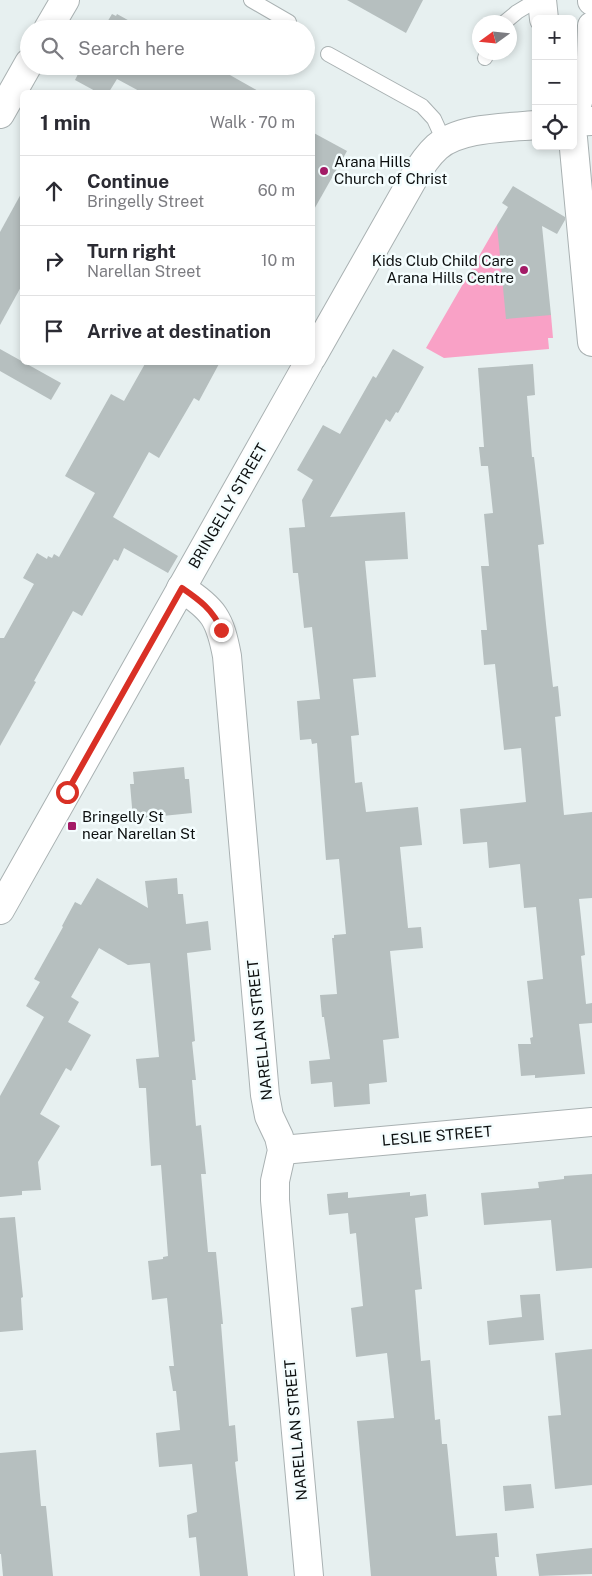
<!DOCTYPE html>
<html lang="en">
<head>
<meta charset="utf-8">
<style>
	:root { --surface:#fff; --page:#f2f2f3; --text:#2b2b33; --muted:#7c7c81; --line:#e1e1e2 }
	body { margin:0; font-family:"Public Sans",sans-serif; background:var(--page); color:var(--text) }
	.controls { position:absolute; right:15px; top:15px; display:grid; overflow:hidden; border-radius:8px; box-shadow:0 2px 8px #0003 }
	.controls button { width:45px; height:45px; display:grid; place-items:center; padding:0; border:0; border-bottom:1px solid var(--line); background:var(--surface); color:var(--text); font:25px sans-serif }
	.compass { position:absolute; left:472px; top:15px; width:45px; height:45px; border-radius:50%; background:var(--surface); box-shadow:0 2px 8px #0003; rotate:255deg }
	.stop { position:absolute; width:15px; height:15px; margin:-11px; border:4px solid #d93025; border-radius:50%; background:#fff }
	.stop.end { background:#d93025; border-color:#fff; box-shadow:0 1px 5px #0008 }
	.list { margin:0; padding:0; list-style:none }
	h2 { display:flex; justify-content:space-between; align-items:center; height:65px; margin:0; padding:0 20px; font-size:21px }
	h2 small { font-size:16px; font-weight:400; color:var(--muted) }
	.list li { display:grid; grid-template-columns:32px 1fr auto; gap:15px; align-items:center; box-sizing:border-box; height:70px; padding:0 20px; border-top:1px solid var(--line) }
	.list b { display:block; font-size:19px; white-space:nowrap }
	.list p { margin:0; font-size:16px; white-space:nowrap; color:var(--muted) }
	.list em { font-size:16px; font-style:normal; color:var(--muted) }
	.icon { flex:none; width:28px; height:28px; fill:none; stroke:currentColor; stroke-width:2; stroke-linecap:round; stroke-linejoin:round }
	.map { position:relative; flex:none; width:592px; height:1576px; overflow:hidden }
	.search { position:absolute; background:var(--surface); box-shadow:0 2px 8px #0003; left:20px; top:20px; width:295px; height:55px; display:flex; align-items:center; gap:12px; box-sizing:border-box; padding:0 18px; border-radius:28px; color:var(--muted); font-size:19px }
	.panel { position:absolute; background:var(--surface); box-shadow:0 2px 8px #0003; left:20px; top:90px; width:295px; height:275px; border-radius:8px }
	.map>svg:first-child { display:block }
	.green { fill:#f9a1c6 }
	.building { fill:#b6bfbf }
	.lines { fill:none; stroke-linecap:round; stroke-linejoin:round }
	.service-casing { stroke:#a9b1b2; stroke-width:16 }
	.minor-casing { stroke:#a9b1b2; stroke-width:30 }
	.secondary-casing { stroke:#a9b1b2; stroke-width:30 }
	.service { stroke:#fff; stroke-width:14 }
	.minor { stroke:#fff; stroke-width:28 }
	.secondary { stroke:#fff; stroke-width:28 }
	.route { stroke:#d93025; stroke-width:6 }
	.poi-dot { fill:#a31b66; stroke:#f4fdfe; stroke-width:2 }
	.labels { text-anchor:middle; stroke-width:5; stroke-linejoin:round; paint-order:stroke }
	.poi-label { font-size:15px; fill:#0d1010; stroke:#f4fdfe; text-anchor:start }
	.street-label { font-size:15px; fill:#0d1010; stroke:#f4fdfe }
</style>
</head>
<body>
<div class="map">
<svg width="592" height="1576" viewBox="0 0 592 1576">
	<rect width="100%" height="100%" fill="#e7f0f0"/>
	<!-- green -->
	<path class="green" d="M497,225L551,315L553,338H548L549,349L444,358L426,348Z"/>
	<!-- building -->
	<g class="building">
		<path d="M347,0H423L406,33Z"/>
		<path d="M112,14L116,16L117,14L144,29H103Z"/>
		<path d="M82,66H214L260,92H141L117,79L109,92H97L75,80Z"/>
		<path d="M312,132L347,151L312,213Z"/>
		<path d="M513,186L565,217V220L557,234L542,226L551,315L506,319L497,225L508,207L502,203Z"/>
		<path d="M22,192V285L0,325V232Z"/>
		<path d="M0,349L61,383L51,400L0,371Z"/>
		<path d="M393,349L424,367L398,413L396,412L390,422L386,419L330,517L405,512L408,559L365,561L376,677L353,679L359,735L351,736L355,783L362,782L366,812L418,807L422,845L400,847L408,928L421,927L423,948L390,951L399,1038L383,1040L387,1082L369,1084L370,1104L334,1107L332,1082L311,1084L309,1061L330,1059L324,1017H322L320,995L337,994L332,938H334V935L346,934L339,859L326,860L317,743L312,744L311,739L300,740L297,701L320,699L312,627L304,628L298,573H293L289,528L305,527L302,500L313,480L297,470L323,425L340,434L373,376L376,378Z"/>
		<path d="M146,362H220L199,401L194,398L159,458L149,452L113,517L178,556L168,573L124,548L118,561L114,559L82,616L73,611L34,681L36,682L0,746V638H4L34,584L23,578L37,553L47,559L48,556L52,558L54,554L59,557L95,493L65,476L111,394L124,401Z"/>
		<path d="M533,364L535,395L527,396L532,457H534L544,544L538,545L546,624L553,687L558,686L561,716L555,717L564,815L592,812V898L579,899L585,955L581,956L586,1004L592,1003V1023L579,1024L585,1074L535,1078V1075L521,1076L518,1044H531L530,1038L533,1037L527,981L543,979L536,907L524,908L520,864L489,868L487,842L463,844L460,809L526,802L521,748L504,750L495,664L484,665L481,630H487L481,566H489L484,514L493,513L488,466H481L479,447H484L478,368Z"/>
		<path d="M184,767L185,779H189L192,813L133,819L130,784H134L133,772Z"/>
		<path d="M97,878L148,908L145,881L177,878L178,894H183L186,924L208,921L211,950L187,953L195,1041L192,1042L196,1080H192L196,1126L201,1125L206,1174H201L208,1252H216L223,1324H221L229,1426L235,1425L238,1461L235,1462L248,1576H200L196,1537L189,1538L187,1515L197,1512L192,1464L159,1467L156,1433L180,1430L176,1391H173L169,1366H174L167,1298L152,1300L148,1261L163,1259V1257L168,1256L161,1165L151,1166L146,1088H139L136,1059L159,1057L150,963L128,965L99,948L71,997L79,1002L68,1022L91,1035L71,1071L66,1068L40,1114L60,1126L38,1162L41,1190L22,1191V1195L0,1197V1096L44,1017L26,1006L40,982L34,979L63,927L62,926L75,902L81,905Z"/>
		<path d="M592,1174V1268L556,1271L551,1220L484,1225L481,1193L539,1188L538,1182L564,1179V1176Z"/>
		<path d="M348,1192V1198L410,1192V1196L426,1194L428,1216L415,1218L422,1289L415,1290L421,1361L430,1360L435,1420L440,1419L442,1444H447L456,1536L497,1533L499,1557H495L497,1576H371L357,1421L394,1418L387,1353L356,1357L351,1308L363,1306L356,1233L350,1234L348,1213L329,1215L327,1194Z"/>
		<path d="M15,1217L23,1297L21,1298L23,1330L0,1332V1218Z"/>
		<path d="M540,1294L544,1340L489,1345L487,1321L522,1317L520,1295Z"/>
		<path d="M592,1349V1485L555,1489L548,1416L561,1415L555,1353Z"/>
		<path d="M36,1450L41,1506H46L53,1576H3L1,1554H0V1453Z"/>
		<path d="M531,1484L534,1508L505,1511L503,1486Z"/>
		<path d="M592,1548V1574L539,1576L536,1554Z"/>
	</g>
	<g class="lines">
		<defs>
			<g id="service">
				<path d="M251,0L289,22"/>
				<path d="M505,22L517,12L537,0"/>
				<path d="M328,54L422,106L434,119L444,141"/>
				<path d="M485,58L488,52"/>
			</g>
			<g id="minor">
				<path d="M48,29L65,0"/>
				<path d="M0,114L29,63"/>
				<path d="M573,122L592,121"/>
				<path d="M312,357L413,179C420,167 427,156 437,147C460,127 506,128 536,125"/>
				<path d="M181,588C214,609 220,619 227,656L265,1095L269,1116L279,1137L282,1150L275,1181V1200L309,1576"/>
				<path d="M0,910L309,362"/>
				<path d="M282,1150L592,1122"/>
			</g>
			<g id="secondary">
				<path d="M542,0L544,19"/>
				<path d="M592,0V1"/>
				<path d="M573,118L591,58L592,26"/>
				<path d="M573,138L592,342"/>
			</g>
		</defs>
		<!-- service casing -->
		<use href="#service" class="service-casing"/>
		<!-- minor casing -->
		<use href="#minor" class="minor-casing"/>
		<!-- secondary casing -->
		<use href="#secondary" class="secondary-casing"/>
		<!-- service -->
		<use href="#service" class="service"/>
		<!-- minor -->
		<use href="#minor" class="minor"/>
		<!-- secondary -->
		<use href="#secondary" class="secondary"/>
	</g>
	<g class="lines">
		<!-- route -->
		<path class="route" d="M67,792L182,588C198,599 214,610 221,630"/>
	</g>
	<!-- markers -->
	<g class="poi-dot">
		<circle cx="324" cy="171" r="5"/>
		<circle cx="524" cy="270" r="5"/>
		<rect x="67" y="821" width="10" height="10" rx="2.5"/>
	</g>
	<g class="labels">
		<!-- poi labels -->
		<g class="poi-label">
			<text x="334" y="167">Arana Hills<tspan x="334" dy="17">Church of Christ</tspan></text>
			<text x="514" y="266" text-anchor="end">Kids Club Child Care<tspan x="514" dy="17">Arana Hills Centre</tspan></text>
			<text x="82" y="822">Bringelly St<tspan x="82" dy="17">near Narellan St</tspan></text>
		</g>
		<!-- street labels -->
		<g class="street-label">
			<text transform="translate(228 506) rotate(-60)" y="5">BRINGELLY STREET</text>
			<text transform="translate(260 1030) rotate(-96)" y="5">NARELLAN STREET</text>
			<text transform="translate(437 1136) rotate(-5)" y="5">LESLIE STREET</text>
			<text transform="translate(296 1430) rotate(-95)" y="5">NARELLAN STREET</text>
		</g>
	</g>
</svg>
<div class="controls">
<button>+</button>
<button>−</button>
<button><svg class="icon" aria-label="locate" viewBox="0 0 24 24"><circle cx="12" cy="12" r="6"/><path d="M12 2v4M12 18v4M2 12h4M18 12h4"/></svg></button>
</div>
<svg class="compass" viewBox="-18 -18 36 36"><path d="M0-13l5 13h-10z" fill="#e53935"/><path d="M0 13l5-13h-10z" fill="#7c7c81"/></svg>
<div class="stop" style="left:67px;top:792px"></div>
<div class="stop end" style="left:221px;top:630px"></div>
<div class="search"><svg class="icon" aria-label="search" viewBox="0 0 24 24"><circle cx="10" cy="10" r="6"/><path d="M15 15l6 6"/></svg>Search here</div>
<section class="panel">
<h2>1 min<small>Walk · 70 m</small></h2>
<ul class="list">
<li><svg class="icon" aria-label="ahead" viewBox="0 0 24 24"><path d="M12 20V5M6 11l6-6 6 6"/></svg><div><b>Continue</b><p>Bringelly Street</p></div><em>60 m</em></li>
<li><svg class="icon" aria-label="right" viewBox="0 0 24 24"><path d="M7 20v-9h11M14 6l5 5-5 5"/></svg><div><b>Turn right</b><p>Narellan Street</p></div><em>10 m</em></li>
<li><svg class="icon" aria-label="arrive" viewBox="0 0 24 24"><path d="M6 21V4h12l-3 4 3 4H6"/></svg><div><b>Arrive at destination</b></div></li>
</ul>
</section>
</div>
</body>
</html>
